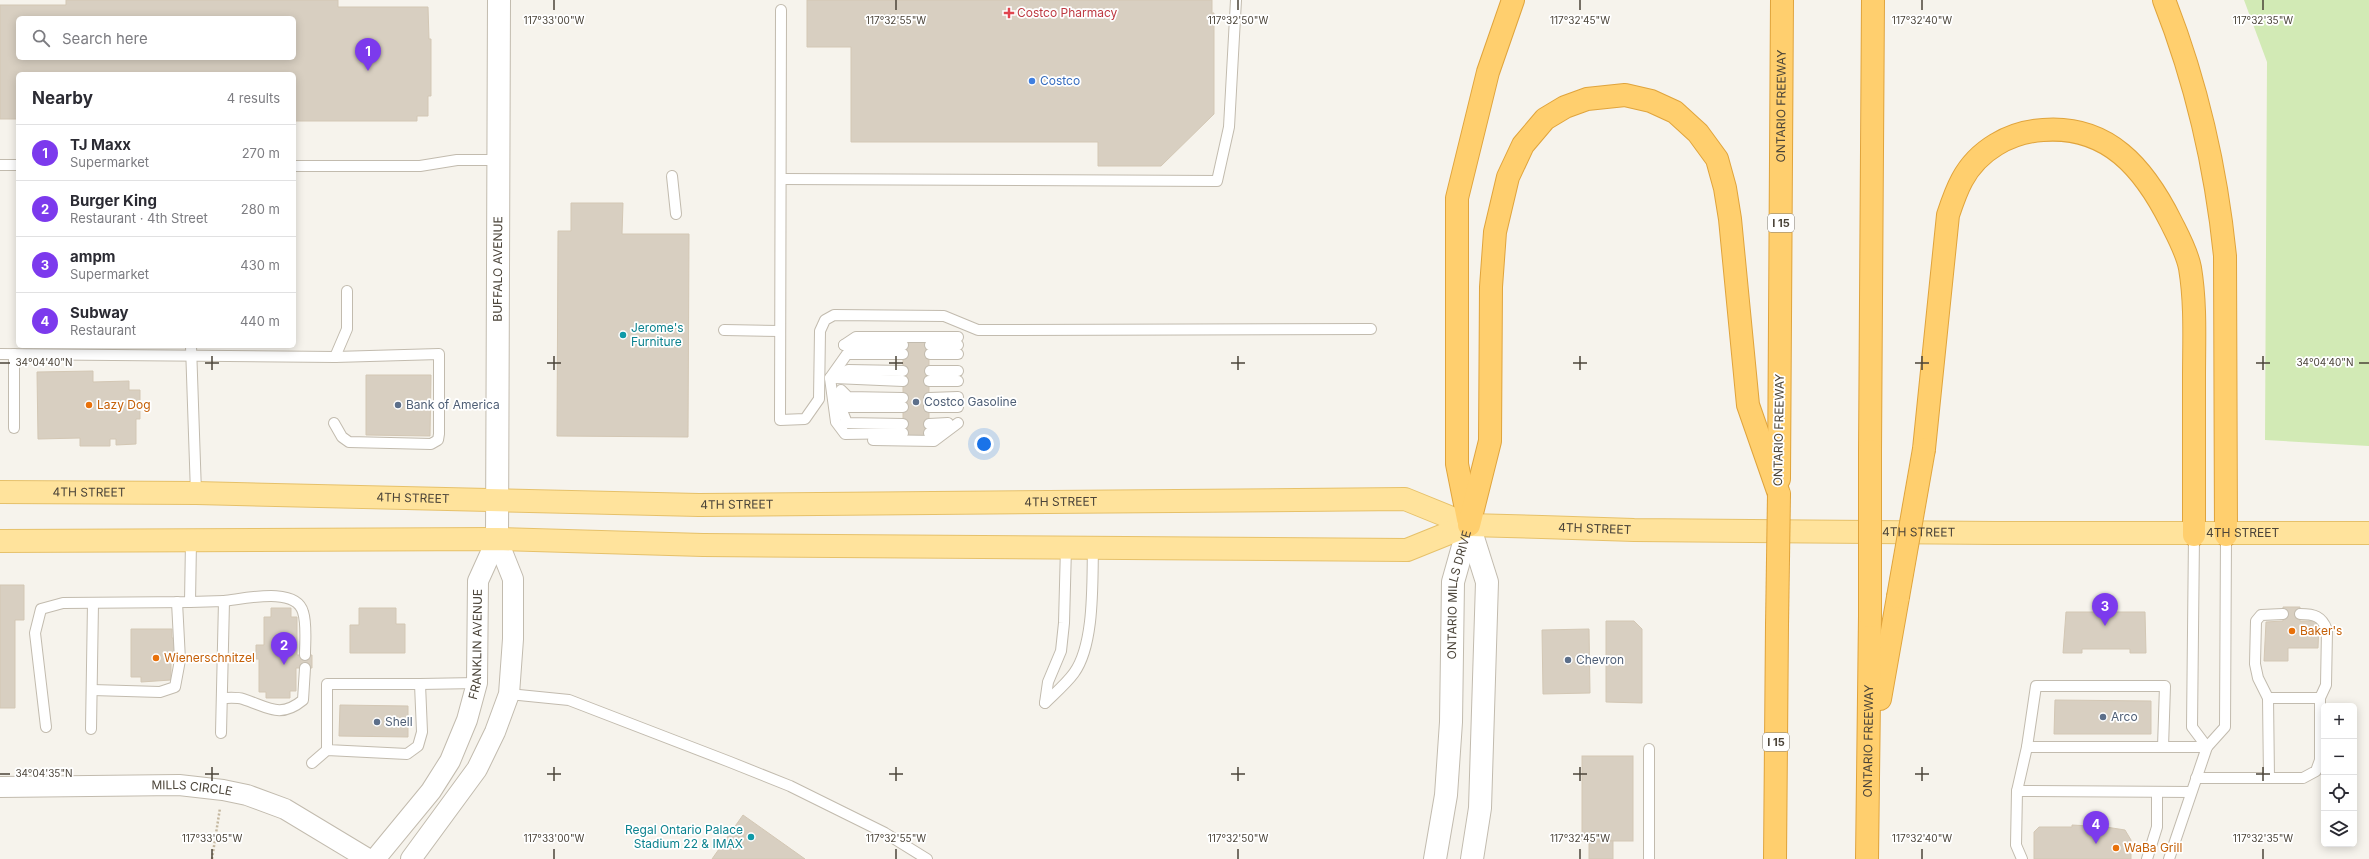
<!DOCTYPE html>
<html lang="en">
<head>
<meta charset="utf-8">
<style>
	:root { --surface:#fff; --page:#f2f2f3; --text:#2b2b33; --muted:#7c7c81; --line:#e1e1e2; --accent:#7c3aed }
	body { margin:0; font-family:Inter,sans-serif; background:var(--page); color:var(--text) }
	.controls { position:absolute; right:12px; bottom:12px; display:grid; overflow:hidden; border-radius:6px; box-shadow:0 2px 10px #0003 }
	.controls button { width:36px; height:36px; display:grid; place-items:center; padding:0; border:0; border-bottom:1px solid var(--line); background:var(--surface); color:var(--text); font:20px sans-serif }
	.you { position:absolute; left:984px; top:444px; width:14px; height:14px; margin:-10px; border:3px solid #fff; border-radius:50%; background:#1a73e8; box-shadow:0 0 0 6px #1a73e833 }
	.badge { display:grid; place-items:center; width:26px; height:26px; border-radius:50%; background:var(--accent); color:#fff; font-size:13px; font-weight:700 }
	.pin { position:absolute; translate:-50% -33px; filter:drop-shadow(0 1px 2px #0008) }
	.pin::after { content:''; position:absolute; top:21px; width:14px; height:12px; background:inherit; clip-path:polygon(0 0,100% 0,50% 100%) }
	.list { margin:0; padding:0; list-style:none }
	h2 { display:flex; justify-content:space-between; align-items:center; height:52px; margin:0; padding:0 16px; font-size:17px }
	h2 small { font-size:13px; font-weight:400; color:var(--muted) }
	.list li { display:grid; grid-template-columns:26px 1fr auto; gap:12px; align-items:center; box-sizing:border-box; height:56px; padding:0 16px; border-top:1px solid var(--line) }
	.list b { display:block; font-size:15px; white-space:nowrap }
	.list p { margin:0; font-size:13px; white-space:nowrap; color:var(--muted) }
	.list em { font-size:13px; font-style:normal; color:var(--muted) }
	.icon { flex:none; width:22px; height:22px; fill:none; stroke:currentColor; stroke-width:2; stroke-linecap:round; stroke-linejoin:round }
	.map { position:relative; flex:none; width:2369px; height:859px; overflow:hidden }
	.search { position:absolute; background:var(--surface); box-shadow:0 2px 10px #0003; left:16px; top:16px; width:280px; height:44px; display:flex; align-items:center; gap:10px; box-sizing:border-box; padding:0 14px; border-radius:6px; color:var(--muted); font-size:15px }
	.panel { position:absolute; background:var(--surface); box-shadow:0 2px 10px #0003; left:16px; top:72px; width:280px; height:276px; border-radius:6px }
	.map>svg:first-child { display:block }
	.green { fill:#d2eab5 }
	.building { fill:#d8cfc1; stroke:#d3c7b4; fill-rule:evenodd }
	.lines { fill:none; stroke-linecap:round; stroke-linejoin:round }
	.service-casing { stroke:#c2bbae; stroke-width:12 }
	.minor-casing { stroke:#c2bbae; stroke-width:22 }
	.tertiary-casing { stroke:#c2bbae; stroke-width:24 }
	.primary-casing { stroke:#e6c16a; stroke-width:24 }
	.motorway-casing { stroke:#e0a43c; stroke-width:24 }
	.path { stroke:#c4b79f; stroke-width:2.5; stroke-dasharray:2 2; stroke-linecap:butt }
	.service { stroke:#fff; stroke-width:10 }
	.minor { stroke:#fff; stroke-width:20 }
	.tertiary { stroke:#fff; stroke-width:22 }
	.primary { stroke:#ffe39c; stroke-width:22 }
	.motorway { stroke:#ffcf6e; stroke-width:22 }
	.motorway-bridge-casing { stroke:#e0a43c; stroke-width:24; stroke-linecap:butt }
	.motorway-bridge { stroke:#ffcf6e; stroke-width:22 }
	.ticks { fill:none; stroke:#4b4439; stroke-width:1.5 }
	.health-dot { fill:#e0444e; stroke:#fff; stroke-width:1.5 }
	.shop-dot { fill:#3f7fe0; stroke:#fff; stroke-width:1.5 }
	.culture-dot { fill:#0f9aa8; stroke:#fff; stroke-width:1.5 }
	.service-dot { fill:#5c6f8a; stroke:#fff; stroke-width:1.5 }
	.food-dot { fill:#e8710a; stroke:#fff; stroke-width:1.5 }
	.labels { text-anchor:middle; stroke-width:3.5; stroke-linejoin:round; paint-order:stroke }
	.shield { fill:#fff; stroke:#817c74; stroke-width:1 }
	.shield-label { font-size:11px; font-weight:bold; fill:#4b4439 }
	.health-label { font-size:12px; fill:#be3a42; stroke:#fff; text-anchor:start }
	.shop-label { font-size:12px; fill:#366cbe; stroke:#fff; text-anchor:start }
	.street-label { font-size:12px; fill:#4b4439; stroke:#fff }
	.culture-label { font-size:12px; fill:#0d838f; stroke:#fff; text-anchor:start }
	.service-label { font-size:12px; fill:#4e5e75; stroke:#fff; text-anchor:start }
	.food-label { font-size:12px; fill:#c56008; stroke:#fff; text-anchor:start }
	.ticks-label { font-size:10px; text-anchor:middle; fill:#4b4439; stroke:#fff; stroke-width:3.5; stroke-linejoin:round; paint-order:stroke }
</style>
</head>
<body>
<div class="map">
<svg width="2369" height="859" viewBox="0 0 2369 859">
	<rect width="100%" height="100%" fill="#f6f3ec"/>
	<!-- green -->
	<path class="green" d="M2244,0H2369V446L2265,440L2267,62Z"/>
	<!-- building -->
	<g class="building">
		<path d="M66,0H338V7H428L429,39H431V96H428V116H417V121H294V74H18V119H0V5H66ZM18,18H294V58H18Z"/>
		<path d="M807,0H1212V13H1214V114L1161,166H1098V142H851V47H807Z"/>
		<path d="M571,203H623L622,234H689L688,437L557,436L558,231H571Z"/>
		<rect x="903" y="339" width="26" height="99"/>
		<path d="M93,371V382L129,381V390H140V419H136V444L116,445V439H110V446H80V438L38,439L37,372Z"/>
		<path d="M366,375H431L430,436L366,435Z"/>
		<path d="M0,585H24V620H15V708H0Z"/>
		<path d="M2283,607H2300V621H2311L2314,619L2319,625L2318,648H2288V661H2264L2266,622L2283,621Z"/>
		<path d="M271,608H291V617H297V655H312V668H296V691H290V698H266V692H259V659H256V645H264V617H271Z"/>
		<path d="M359,608H396V624H405V653H350V625H359Z"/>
		<path d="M2066,612H2145L2146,653H2130V649H2082V653H2063Z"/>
		<path d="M1606,621H1634L1642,629V703L1606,702Z"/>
		<path d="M131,629H172V638H177V657H171V680L141,682V677H131Z"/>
		<path d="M1589,629L1590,693L1543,694L1542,630Z"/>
		<path d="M2055,700L2151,701V734H2054Z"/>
		<path d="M340,705L408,706V737L339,736Z"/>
		<rect x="1582" y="756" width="51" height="85"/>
		<path d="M743,815L805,859H712Z"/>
		<path d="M2072,825L2106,827L2125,830L2131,840V859H2034V832L2039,827H2072Z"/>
		<rect x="1589" y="841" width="24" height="18"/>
	</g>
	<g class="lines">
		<defs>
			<g id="service">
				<path d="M781,10L780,420L805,419L819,399L820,331L825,320L834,315L944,316L978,330L1371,329"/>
				<path d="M0,165H18"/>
				<path d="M294,166H420L457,160H498"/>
				<path d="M672,176L676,214"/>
				<path d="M782,179L1217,181L1229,127L1236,0"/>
				<path d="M724,330L780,331"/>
				<path d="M844,345L856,337H958"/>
				<path d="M844,345H903"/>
				<path d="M930,345H958"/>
				<path d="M191,346L196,493"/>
				<path d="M0,354L335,357L347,329V291"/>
				<path d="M14,354V428"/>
				<path d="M903,354H847L830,378L836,422L845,434L903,433"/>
				<path d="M930,354H958"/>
				<path d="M930,371H958"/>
				<path d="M830,378L848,370L903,371"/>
				<path d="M834,378L903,381"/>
				<path d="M929,381H958"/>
				<path d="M841,390L848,397L903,398"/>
				<path d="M835,393L847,423L903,424"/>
				<path d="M842,397L848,407H903"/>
				<path d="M929,398L958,397"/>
				<path d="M929,407H958"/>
				<path d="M334,423L342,437L349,442L431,444L438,440L439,434V354L335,357"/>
				<path d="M929,424L948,423"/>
				<path d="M929,433L949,426"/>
				<path d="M873,440L934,441L958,423"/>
				<path d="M2194,535L2192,727L2207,747"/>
				<path d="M224,601C244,599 296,586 303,612C307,624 305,642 305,655"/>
				<path d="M190,602L224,601L221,733"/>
				<path d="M420,684L477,683"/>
				<path d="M92,690L160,692L175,687L180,660L177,602"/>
				<path d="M509,694L569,700L730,762L790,786L885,833L927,859"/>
				<path d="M222,698C228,698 237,697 243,699C268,707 280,719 303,700L305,668"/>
				<path d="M2268,698H2320"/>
				<path d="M1045,703C1054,694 1066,684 1074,673C1095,644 1092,581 1093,547"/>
				<path d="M1045,703L1048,682L1061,651L1064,623L1066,547"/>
				<path d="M46,727L35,633L41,609L63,603L190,602L191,541"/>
				<path d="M91,729L93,603"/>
				<path d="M2027,747L2036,686H2165L2163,747"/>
				<path d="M1649,749V859"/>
				<path d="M312,763L327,750L407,754L418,746L422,732L420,684H327V750"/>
				<path d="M2196,778H2303L2316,771L2320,760V698L2326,685L2327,630C2322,616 2314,614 2300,614"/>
				<path d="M2269,778L2268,698L2258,678L2255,664L2256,621L2261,615L2283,614"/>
				<path d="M2017,791L2027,747H2207"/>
				<path d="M2022,859L2016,845L2017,791L2191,792"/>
				<path d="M2147,859L2157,827V792"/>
				<path d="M2169,859L2207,747L2225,727L2226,535"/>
			</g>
			<g id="minor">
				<path id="s1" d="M0,787L179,785L223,790L247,795L285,809L368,859"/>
				<path id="s2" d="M375,859L431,791L450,761L467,720L477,683L478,581L497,539"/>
				<path d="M411,859L477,769L495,732L509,694L513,639V579L497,539"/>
			</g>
			<g id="tertiary">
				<path d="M1469,525L1487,582L1480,808L1472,859"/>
				<path id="s3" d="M497,539L499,0"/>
				<path id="s4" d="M1435,859L1446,795L1451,722L1453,582L1469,525"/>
			</g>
			<g id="primary">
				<path id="s5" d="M0,492L196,493L699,505L1405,499L1469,525L1542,527L1634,530L1996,533H2369"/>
				<path d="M0,541L497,539L703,545L1407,550L1469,525"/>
			</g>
			<g id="motorway">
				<path d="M2164,0C2197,84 2216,167 2225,256L2226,535"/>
				<path d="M1924,449L1948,215C1952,203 1956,191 1962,180C1978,150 2010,132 2043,130C2108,125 2144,168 2171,222C2178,236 2187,252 2190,268C2196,304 2194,341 2194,378C2194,430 2194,482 2194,535"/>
				<path d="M1870,451L1873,0"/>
				<path id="s6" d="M1779,479L1782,0"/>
				<path d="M1468,519L1457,464V198L1488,72L1513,0"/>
				<path d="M1469,525L1490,441L1491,287L1495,232L1508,177L1523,145L1545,119L1565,107L1587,99L1625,95L1651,101L1675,112L1698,133L1717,159L1725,188L1730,219L1748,405L1779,494"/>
				<path d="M1880,699L1898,597"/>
				<path d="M1775,859L1777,625"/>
				<path id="s7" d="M1867,859L1870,616"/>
			</g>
		</defs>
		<!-- service casing -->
		<use href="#service" class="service-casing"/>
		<!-- minor casing -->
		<use href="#minor" class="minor-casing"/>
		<!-- tertiary casing -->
		<use href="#tertiary" class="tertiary-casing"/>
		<!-- primary casing -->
		<use href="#primary" class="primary-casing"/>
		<!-- motorway casing -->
		<use href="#motorway" class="motorway-casing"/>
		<!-- path -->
		<path class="path" d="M212,859L220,808"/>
		<!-- service -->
		<use href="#service" class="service"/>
		<!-- minor -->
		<use href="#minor" class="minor"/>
		<!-- tertiary -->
		<use href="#tertiary" class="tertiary"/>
		<!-- primary -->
		<use href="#primary" class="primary"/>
		<!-- motorway -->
		<use href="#motorway" class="motorway"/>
		<defs>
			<g id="motorway-bridge">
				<path d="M1898,597L1924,449"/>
				<path d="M1870,616V451"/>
				<path d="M1777,625L1779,494"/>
			</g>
		</defs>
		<!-- motorway-bridge casing -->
		<use href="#motorway-bridge" class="motorway-bridge-casing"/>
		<!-- motorway-bridge -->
		<use href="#motorway-bridge" class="motorway-bridge"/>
	</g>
	<!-- ticks -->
	<path class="ticks" d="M554,0V10M896,0V10M1238,0V10M1580,0V10M1922,0V10M2263,0V10M212,356V370M554,356V370M896,356V370M1238,356V370M1580,356V370M1922,356V370M2263,356V370M0,363H10M205,363H219M547,363H561M889,363H903M1231,363H1245M1573,363H1587M1915,363H1929M2256,363H2270M2359,363H2369M212,767V781M554,767V781M896,767V781M1238,767V781M1580,767V781M1922,767V781M2263,767V781M0,774H10M205,774H219M547,774H561M889,774H903M1231,774H1245M1573,774H1587M1915,774H1929M2256,774H2270M212,849V859M554,849V859M896,849V859M1238,849V859M1580,849V859M1922,849V859M2263,849V859"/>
	<!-- markers -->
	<path class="health-dot" d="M1007 7h4v4h4v4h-4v4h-4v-4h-4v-4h4z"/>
	<circle class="shop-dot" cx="1032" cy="81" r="4"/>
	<g class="culture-dot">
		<circle cx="623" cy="335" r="4"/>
		<circle cx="751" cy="837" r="4"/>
	</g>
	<g class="service-dot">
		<circle cx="916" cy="402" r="4"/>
		<circle cx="398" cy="405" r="4"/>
		<circle cx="1568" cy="660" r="4"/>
		<circle cx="2103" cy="717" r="4"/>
		<circle cx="377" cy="722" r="4"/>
	</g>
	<g class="food-dot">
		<circle cx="89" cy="405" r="4"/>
		<circle cx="2292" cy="631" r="4"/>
		<circle cx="156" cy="658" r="4"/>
		<circle cx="2116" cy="848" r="4"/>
	</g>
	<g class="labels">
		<!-- shield labels -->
		<g class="shield">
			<rect x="1768" y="214" width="26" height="18" rx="3"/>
			<rect x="1763" y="733" width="26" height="18" rx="3"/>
		</g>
		<g class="shield-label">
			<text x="1781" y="227">I 15</text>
			<text x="1776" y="746">I 15</text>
		</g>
		<!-- health labels -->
		<g class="health-label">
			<text x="1017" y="17">Costco Pharmacy</text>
		</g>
		<!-- shop labels -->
		<g class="shop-label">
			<text x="1040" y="85">Costco</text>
		</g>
		<!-- street labels -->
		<g class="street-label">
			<text dy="4" stroke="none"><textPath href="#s6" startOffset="373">ONTARIO FREEWAY</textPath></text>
			<text dy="4" stroke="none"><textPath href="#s3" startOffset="270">BUFFALO AVENUE</textPath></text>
			<text transform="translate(1779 430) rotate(-89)" y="4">ONTARIO FREEWAY</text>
			<text dy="4" stroke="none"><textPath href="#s5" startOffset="89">4TH STREET</textPath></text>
			<text dy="4" stroke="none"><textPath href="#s5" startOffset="413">4TH STREET</textPath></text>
			<text dy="4" stroke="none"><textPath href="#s5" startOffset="1061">4TH STREET</textPath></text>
			<text dy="4" stroke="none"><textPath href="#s5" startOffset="737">4TH STREET</textPath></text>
			<text dy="4" stroke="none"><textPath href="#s5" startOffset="1600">4TH STREET</textPath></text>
			<text dy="4" stroke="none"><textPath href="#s5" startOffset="1924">4TH STREET</textPath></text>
			<text dy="4" stroke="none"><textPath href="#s5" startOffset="2248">4TH STREET</textPath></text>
			<text dy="4" stroke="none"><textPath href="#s4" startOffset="266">ONTARIO MILLS DRIVE</textPath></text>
			<text dy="4" stroke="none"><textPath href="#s2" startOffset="245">FRANKLIN AVENUE</textPath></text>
			<text dy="4" stroke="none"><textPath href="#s7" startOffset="118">ONTARIO FREEWAY</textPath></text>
			<text dy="4" stroke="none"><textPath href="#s1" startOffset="192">MILLS CIRCLE</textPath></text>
		</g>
		<!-- culture labels -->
		<g class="culture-label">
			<text x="631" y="332">Jerome's<tspan x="631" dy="14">Furniture</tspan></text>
			<text x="743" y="834" text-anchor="end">Regal Ontario Palace<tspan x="743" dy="14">Stadium 22 &amp; IMAX</tspan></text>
		</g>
		<!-- service labels -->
		<g class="service-label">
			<text x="924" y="406">Costco Gasoline</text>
			<text x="406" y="409">Bank of America</text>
			<text x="1576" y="664">Chevron</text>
			<text x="2111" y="721">Arco</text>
			<text x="385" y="726">Shell</text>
		</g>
		<!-- food labels -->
		<g class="food-label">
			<text x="97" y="409">Lazy Dog</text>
			<text x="2300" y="635">Baker's</text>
			<text x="164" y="662">Wienerschnitzel</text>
			<text x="2124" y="852">WaBa Grill</text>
		</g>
	</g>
	<g class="ticks-label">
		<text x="554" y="24">117°33'00"W</text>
		<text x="896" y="24">117°32'55"W</text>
		<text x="1238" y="24">117°32'50"W</text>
		<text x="1580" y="24">117°32'45"W</text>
		<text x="1922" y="24">117°32'40"W</text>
		<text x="2263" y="24">117°32'35"W</text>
		<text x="44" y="366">34°04'40"N</text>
		<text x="2325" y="366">34°04'40"N</text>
		<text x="44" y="777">34°04'35"N</text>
		<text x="212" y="842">117°33'05"W</text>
		<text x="554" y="842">117°33'00"W</text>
		<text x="896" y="842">117°32'55"W</text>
		<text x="1238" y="842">117°32'50"W</text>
		<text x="1580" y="842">117°32'45"W</text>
		<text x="1922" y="842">117°32'40"W</text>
		<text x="2263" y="842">117°32'35"W</text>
	</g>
</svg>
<div class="controls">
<button>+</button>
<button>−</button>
<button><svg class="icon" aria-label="locate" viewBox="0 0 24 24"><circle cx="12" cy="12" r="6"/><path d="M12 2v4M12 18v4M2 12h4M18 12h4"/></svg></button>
<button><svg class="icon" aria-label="layers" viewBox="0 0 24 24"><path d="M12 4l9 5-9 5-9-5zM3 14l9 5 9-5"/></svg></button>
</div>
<div class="you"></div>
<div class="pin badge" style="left:368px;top:71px">1</div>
<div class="pin badge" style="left:284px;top:665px">2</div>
<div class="pin badge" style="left:2105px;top:626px">3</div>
<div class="pin badge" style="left:2096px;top:844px">4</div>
<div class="search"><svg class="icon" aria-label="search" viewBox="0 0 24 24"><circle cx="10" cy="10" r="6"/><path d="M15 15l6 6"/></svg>Search here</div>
<section class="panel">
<h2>Nearby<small>4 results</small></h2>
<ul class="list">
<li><span class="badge">1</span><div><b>TJ Maxx</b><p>Supermarket</p></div><em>270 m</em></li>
<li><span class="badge">2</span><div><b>Burger King</b><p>Restaurant · 4th Street</p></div><em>280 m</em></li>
<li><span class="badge">3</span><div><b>ampm</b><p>Supermarket</p></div><em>430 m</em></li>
<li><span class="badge">4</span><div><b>Subway</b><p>Restaurant</p></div><em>440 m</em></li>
</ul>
</section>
</div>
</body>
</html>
